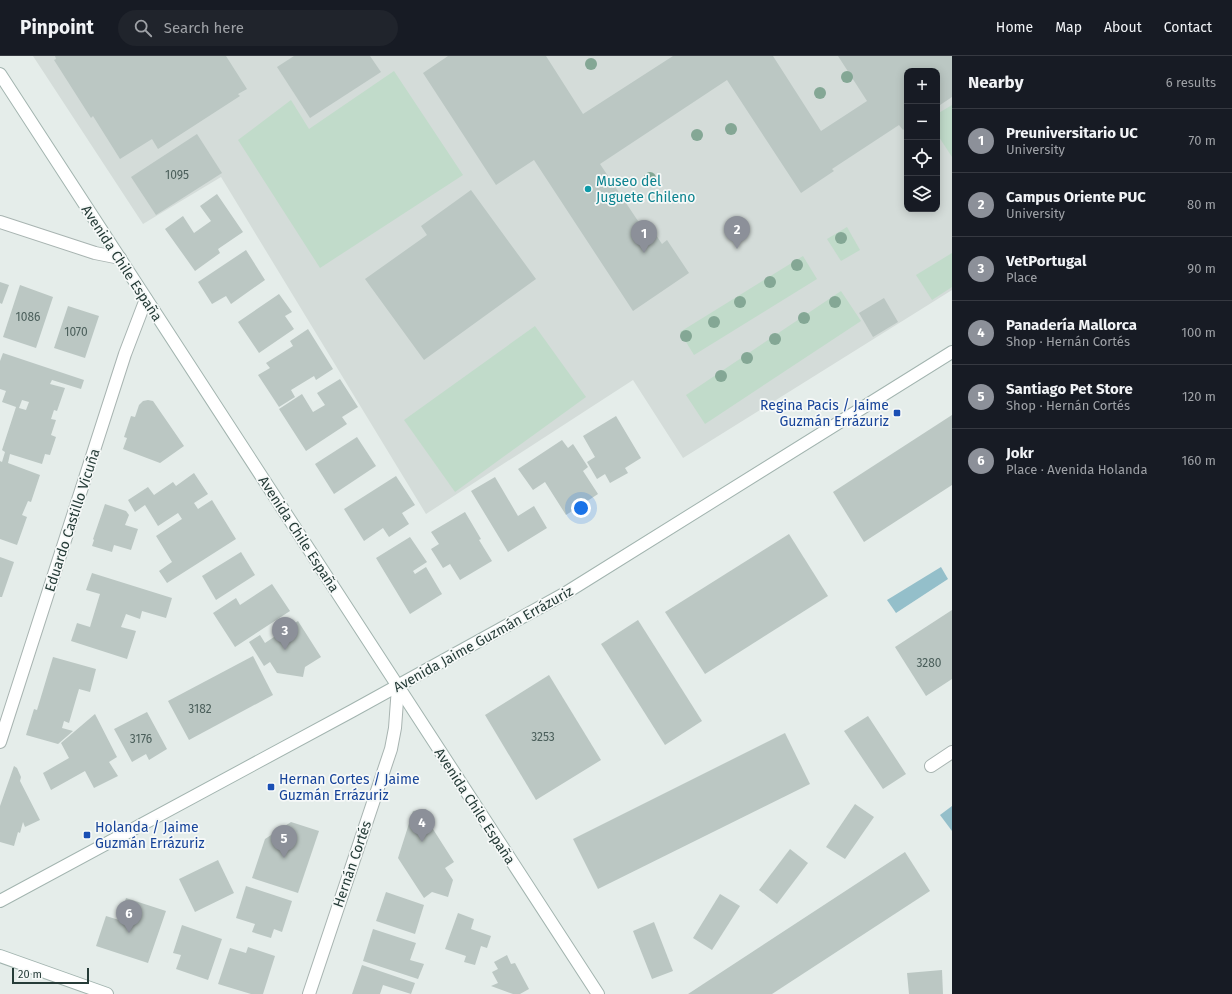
<!DOCTYPE html>
<html lang="en">
<head>
<meta charset="utf-8">
<style>
	:root { --surface:#171b24; --page:#20242c; --text:#f1f3f6; --muted:#9ea1a6; --line:#363941; --accent:#8c9099 }
	body { margin:0; font-family:"Fira Sans",sans-serif; background:var(--page); color:var(--text) }
	.controls { position:absolute; right:12px; top:12px; display:grid; overflow:hidden; border-radius:8px; box-shadow:0 2px 10px #0003 }
	.controls button { width:36px; height:36px; display:grid; place-items:center; padding:0; border:0; border-bottom:1px solid var(--line); background:var(--surface); color:var(--text); font:20px sans-serif }
	.scale { position:absolute; left:12px; bottom:10px; width:77px; box-sizing:border-box; padding-left:4px; border:2px solid #263c38; border-top:0; font-size:11px; line-height:14px; white-space:nowrap; color:#263c38; -webkit-text-stroke:3px #f6f9f8; paint-order:stroke }
	.you { position:absolute; left:581px; top:452px; width:14px; height:14px; margin:-10px; border:3px solid #fff; border-radius:50%; background:#1a73e8; box-shadow:0 0 0 6px #1a73e833 }
	.badge { display:grid; place-items:center; width:26px; height:26px; border-radius:50%; background:var(--accent); color:#fff; font-size:13px; font-weight:700 }
	.pin { position:absolute; translate:-50% -33px; filter:drop-shadow(0 1px 2px #0008) }
	.pin::after { content:''; position:absolute; top:21px; width:14px; height:12px; background:inherit; clip-path:polygon(0 0,100% 0,50% 100%) }
	.list { margin:0; padding:0; list-style:none }
	h2 { display:flex; justify-content:space-between; align-items:center; height:52px; margin:0; padding:0 16px; font-size:17px }
	h2 small { font-size:13px; font-weight:400; color:var(--muted) }
	.list li { display:grid; grid-template-columns:26px 1fr auto; gap:12px; align-items:center; box-sizing:border-box; height:64px; padding:0 16px; border-top:1px solid var(--line) }
	.list b { display:block; font-size:15px; white-space:nowrap }
	.list p { margin:0; font-size:13px; white-space:nowrap; color:var(--muted) }
	.list em { font-size:13px; font-style:normal; color:var(--muted) }
	.icon { flex:none; width:22px; height:22px; fill:none; stroke:currentColor; stroke-width:2; stroke-linecap:round; stroke-linejoin:round }
	.map { position:relative; flex:none; width:952px; height:938px; overflow:hidden }
	header { display:flex; align-items:center; gap:24px; box-sizing:border-box; height:56px; padding:0 20px; background:var(--surface); border-bottom:1px solid var(--line) }
	header strong { font-size:19px }
	nav { display:flex; gap:22px; margin-inline-start:auto; font-size:14px }
	.search { width:280px; height:36px; background:var(--page); display:flex; align-items:center; gap:10px; box-sizing:border-box; padding:0 14px; border-radius:22px; color:var(--muted); font-size:15px }
	main { display:flex }
	aside { flex:1; background:var(--surface) }
	.map>svg:first-child { display:block }
	.built { fill:#d4dcd9; fill-rule:evenodd }
	.green { fill:#c1dbca }
	.water { fill:#94bfca }
	.building { fill:#bbc7c3; fill-rule:evenodd }
	.lines { fill:none; stroke-linecap:round; stroke-linejoin:round }
	.street-casing { stroke:#a8b4b1; stroke-width:14 }
	.secondary-casing { stroke:#a2b4af; stroke-width:14 }
	.street { stroke:#fff; stroke-width:12 }
	.secondary { stroke:#fff; stroke-width:12 }
	.tree { fill:#84a795 }
	.culture-dot { fill:#0f9aa8; stroke:#f6f9f8; stroke-width:1.5 }
	.transit-dot { fill:#1a4fb4; stroke:#f6f9f8; stroke-width:1.5 }
	.labels { text-anchor:middle; stroke-width:3.5; stroke-linejoin:round; paint-order:stroke }
	.number-label { font-size:12px; fill:#4b5f5b }
	.culture-label { font-size:14px; fill:#0d838f; stroke:#f6f9f8; text-anchor:start }
	.street-label { font-size:14px; fill:#263c38; stroke:#f6f9f8 }
	.transit-label { font-size:14px; fill:#164399; stroke:#f6f9f8; text-anchor:start }
</style>
</head>
<body>
<header>
<strong>Pinpoint</strong>
<div class="search"><svg class="icon" aria-label="search" viewBox="0 0 24 24"><circle cx="10" cy="10" r="6"/><path d="M15 15l6 6"/></svg>Search here</div>
<nav><a>Home</a><a>Map</a><a>About</a><a>Contact</a></nav>
</header>
<main>
<div class="map">
<svg width="952" height="938" viewBox="0 0 952 938">
	<rect width="100%" height="100%" fill="#e5edea"/>
	<!-- built -->
	<path class="built" d="M33,0H952V234L683,402L633,324L426,458L221,121L143,168ZM907,15H937V153H907Z"/>
	<!-- green -->
	<g class="green">
		<path d="M394,15L463,119L320,212L238,84L291,44L309,73Z"/>
		<path d="M952,49V101L937,78V58Z"/>
		<path d="M847,171L860,194L841,205L827,183Z"/>
		<path d="M952,197V231L932,244L916,219Z"/>
		<path d="M803,200L817,223L694,299L680,276Z"/>
		<path d="M841,235L861,265L705,368L686,339Z"/>
		<path d="M535,270L586,341L455,436L404,364Z"/>
	</g>
	<!-- water -->
	<g class="water">
		<path d="M941,511L948,523L896,557L887,544Z"/>
		<path d="M952,750V775L940,759Z"/>
	</g>
	<!-- building -->
	<g class="building">
		<path d="M55,0H226L247,33L238,38L240,40L158,93L152,83L120,103L93,60L91,62L54,4L56,3Z"/>
		<path d="M294,0H370L381,16L310,62L277,11Z"/>
		<path d="M448,0H546L583,58L673,0H773L821,75L867,45L838,0H952V41L937,51V15H907V71L903,74L899,69L832,113L834,115L801,137L727,24L600,108L640,168L646,164L662,188L667,184L689,217L633,255L534,104L496,129L423,17Z"/>
		<path d="M197,78L222,117L156,159L131,121Z"/>
		<path d="M471,134L536,223L424,304L365,223L427,179L421,170Z"/>
		<path d="M217,138L243,176L218,193L220,197L195,215L165,173L183,160L194,177L211,165L200,150Z"/>
		<path d="M246,194L265,224L231,248L226,240L212,248L198,226Z"/>
		<path d="M0,226L9,229L2,248L0,247Z"/>
		<path d="M20,229L53,241L36,292L3,281Z"/>
		<path d="M279,238L292,256L285,260L294,273L259,297L238,266Z"/>
		<path d="M884,242L898,266L873,281L859,257Z"/>
		<path d="M68,250L99,260L85,302L54,292Z"/>
		<path d="M308,273L333,313L316,324L314,320L291,334L295,341L279,351L258,319L270,312L266,307L293,290L290,285Z"/>
		<path d="M3,297L84,324L81,333L52,324L50,328L65,332L57,355L54,354L51,363L56,364L51,379L56,381L50,399L45,398L42,408L10,398L8,407L40,419L31,446L28,445L22,459L27,461L17,489L0,483V405L2,406L5,396L2,394L16,351L2,346L6,335L0,333V305ZM22,344L29,346L26,354L19,352Z"/>
		<path d="M340,323L358,351L342,361L347,368L306,395L279,353L302,338L313,356L325,349L317,337Z"/>
		<path d="M148,344L153,345L184,390L160,407L123,393L127,382L124,381L131,360L135,361L139,349L143,345Z"/>
		<path d="M952,359V429L864,486L833,436Z"/>
		<path d="M616,360L641,402L625,412L628,417L610,427L605,418L597,423L587,406L595,401L583,380Z"/>
		<path d="M357,381L376,410L334,438L315,408Z"/>
		<path d="M562,384L568,392L573,388L588,411L583,415L598,438L566,459L545,426L533,434L518,413Z"/>
		<path d="M194,417L208,438L194,447L198,453L212,444L236,483L167,527L159,515L172,506L156,480L182,463L178,457L158,470L145,449L135,456L128,444L148,431L154,439L173,426L176,430Z"/>
		<path d="M396,420L415,449L402,457L409,468L389,481L383,472L364,485L344,453Z"/>
		<path d="M495,421L518,460L534,450L547,472L508,496L471,435Z"/>
		<path d="M105,448L126,455L129,459L125,469L138,473L131,494L114,489L112,496L92,490L94,484L93,483Z"/>
		<path d="M465,456L481,483L479,484L492,505L460,524L450,508L443,512L431,493L439,488L431,476Z"/>
		<path d="M789,478L828,540L705,618L665,556Z"/>
		<path d="M410,481L427,506L413,515L415,518L426,511L442,538L410,558L376,502Z"/>
		<path d="M241,496L255,519L216,544L202,520Z"/>
		<path d="M0,501L14,506L2,541H0Z"/>
		<path d="M92,517L172,542L166,562L142,555L140,563L126,558L121,571L136,575L127,603L71,585L77,567L90,571L100,538L86,534Z"/>
		<path d="M272,528L290,555L235,591L213,557L236,542L240,549Z"/>
		<path d="M952,554V623L926,640L895,591Z"/>
		<path d="M638,564L702,665L665,689L601,588Z"/>
		<path d="M298,565L321,601L305,611L303,621L277,617L270,606L264,610L249,586L260,579L265,587Z"/>
		<path d="M253,600L273,639L189,684L168,645Z"/>
		<path d="M53,601L96,613L90,636L79,633L69,667L64,665L62,672L73,675L58,688L26,679L34,653L37,654Z"/>
		<path d="M549,619L601,704L536,744L485,659Z"/>
		<path d="M147,656L167,693L149,704L146,698L132,706L114,673Z"/>
		<path d="M95,658L117,701L109,706L118,720L94,732L85,715L51,734L43,717L69,702L61,687Z"/>
		<path d="M868,660L906,718L883,733L844,675Z"/>
		<path d="M785,677L810,728L598,833L573,783Z"/>
		<path d="M14,710L17,712L21,721L20,725L40,764L25,771L23,766L20,777L18,776L14,790L0,786V750Z"/>
		<path d="M855,748L874,761L845,803L826,791Z"/>
		<path d="M426,753L435,767L431,770L454,806L445,812L453,824L448,841L432,836L424,842L398,802L413,755Z"/>
		<path d="M291,766L319,775L298,837L252,822L265,783Z"/>
		<path d="M790,793L808,807L777,848L759,834Z"/>
		<path d="M905,796L930,835L772,938H688Z"/>
		<path d="M218,804L234,837L195,856L179,823Z"/>
		<path d="M246,830L292,845L282,876L274,873L271,882L252,876L255,868L236,862Z"/>
		<path d="M386,836L424,849L415,878L376,865Z"/>
		<path d="M720,838L740,850L712,894L693,882Z"/>
		<path d="M126,842L166,855L148,907L96,890L106,860L119,864Z"/>
		<path d="M458,857L474,863L471,873L491,880L487,892L481,890L475,909L464,906L466,900L445,893Z"/>
		<path d="M654,866L673,915L652,923L633,875Z"/>
		<path d="M182,869L222,883L208,924L176,913L181,899L173,897Z"/>
		<path d="M373,873L416,887L410,904L424,908L418,923L363,905Z"/>
		<path d="M248,891L275,900L263,938H251L218,928L230,892L246,897Z"/>
		<path d="M507,899L511,908L515,907L529,933L520,938H513L491,930L498,927L492,916L498,913L494,906Z"/>
		<path d="M362,909L415,927L411,938L383,929L380,938H352Z"/>
		<path d="M942,914L943,938H909L907,917Z"/>
	</g>
	<g class="lines">
		<defs>
			<g id="street">
				<path d="M0,166L95,197L120,202"/>
				<path d="M0,686L125,298L146,243"/>
				<path d="M931,710L952,696"/>
				<path d="M309,938L391,693L395,672L398,631"/>
			</g>
			<g id="secondary">
				<path d="M0,18L598,938"/>
				<path d="M0,845L352,655L564,538L952,296"/>
				<path d="M0,900L107,938"/>
			</g>
		</defs>
		<!-- street casing -->
		<use href="#street" class="street-casing"/>
		<!-- secondary casing -->
		<use href="#secondary" class="secondary-casing"/>
		<!-- street -->
		<use href="#street" class="street"/>
		<!-- secondary -->
		<use href="#secondary" class="secondary"/>
	</g>
	<!-- trees -->
	<g class="tree">
		<circle cx="591" cy="8" r="6"/>
		<circle cx="847" cy="21" r="6"/>
		<circle cx="820" cy="37" r="6"/>
		<circle cx="731" cy="73" r="6"/>
		<circle cx="697" cy="79" r="6"/>
		<circle cx="650" cy="122" r="6"/>
		<circle cx="841" cy="182" r="6"/>
		<circle cx="797" cy="209" r="6"/>
		<circle cx="770" cy="226" r="6"/>
		<circle cx="740" cy="246" r="6"/>
		<circle cx="835" cy="246" r="6"/>
		<circle cx="804" cy="262" r="6"/>
		<circle cx="714" cy="266" r="6"/>
		<circle cx="686" cy="280" r="6"/>
		<circle cx="775" cy="283" r="6"/>
		<circle cx="747" cy="302" r="6"/>
		<circle cx="721" cy="320" r="6"/>
	</g>
	<!-- markers -->
	<circle class="culture-dot" cx="588" cy="133" r="4"/>
	<g class="transit-dot">
		<rect x="893" y="353" width="8" height="8" rx="2"/>
		<rect x="267" y="727" width="8" height="8" rx="2"/>
		<rect x="83" y="775" width="8" height="8" rx="2"/>
	</g>
	<g class="labels">
		<!-- number labels -->
		<g class="number-label">
			<text x="177" y="123">1095</text>
			<text x="28" y="265">1086</text>
			<text x="76" y="280">1070</text>
			<text x="929" y="611">3280</text>
			<text x="200" y="657">3182</text>
			<text x="543" y="685">3253</text>
			<text x="141" y="687">3176</text>
		</g>
		<!-- culture labels -->
		<g class="culture-label">
			<text x="596" y="130">Museo del<tspan x="596" dy="16">Juguete Chileno</tspan></text>
		</g>
		<!-- street labels -->
		<g class="street-label">
			<text transform="translate(122 207) rotate(57)" y="5">Avenida Chile España</text>
			<text transform="translate(72 464) rotate(-72)" y="5">Eduardo Castillo Vicuña</text>
			<text transform="translate(299 478) rotate(57)" y="5">Avenida Chile España</text>
			<text transform="translate(483 583) rotate(-29)" y="5">Avenida Jaime Guzmán Errázuriz</text>
			<text transform="translate(475 750) rotate(57)" y="5">Avenida Chile España</text>
			<text transform="translate(352 808) rotate(-71)" y="5">Hernán Cortés</text>
		</g>
		<!-- transit labels -->
		<g class="transit-label">
			<text x="889" y="354" text-anchor="end">Regina Pacis / Jaime<tspan x="889" dy="16">Guzmán Errázuriz</tspan></text>
			<text x="279" y="728">Hernan Cortes / Jaime<tspan x="279" dy="16">Guzmán Errázuriz</tspan></text>
			<text x="95" y="776">Holanda / Jaime<tspan x="95" dy="16">Guzmán Errázuriz</tspan></text>
		</g>
	</g>
</svg>
<div class="controls">
<button>+</button>
<button>−</button>
<button><svg class="icon" aria-label="locate" viewBox="0 0 24 24"><circle cx="12" cy="12" r="6"/><path d="M12 2v4M12 18v4M2 12h4M18 12h4"/></svg></button>
<button><svg class="icon" aria-label="layers" viewBox="0 0 24 24"><path d="M12 4l9 5-9 5-9-5zM3 14l9 5 9-5"/></svg></button>
</div>
<div class="scale">20 m</div>
<div class="you"></div>
<div class="pin badge" style="left:644px;top:197px">1</div>
<div class="pin badge" style="left:737px;top:193px">2</div>
<div class="pin badge" style="left:285px;top:594px">3</div>
<div class="pin badge" style="left:422px;top:786px">4</div>
<div class="pin badge" style="left:284px;top:802px">5</div>
<div class="pin badge" style="left:129px;top:877px">6</div>
</div>
<aside>
<h2>Nearby<small>6 results</small></h2>
<ul class="list">
<li><span class="badge">1</span><div><b>Preuniversitario UC</b><p>University</p></div><em>70 m</em></li>
<li><span class="badge">2</span><div><b>Campus Oriente PUC</b><p>University</p></div><em>80 m</em></li>
<li><span class="badge">3</span><div><b>VetPortugal</b><p>Place</p></div><em>90 m</em></li>
<li><span class="badge">4</span><div><b>Panadería Mallorca</b><p>Shop · Hernán Cortés</p></div><em>100 m</em></li>
<li><span class="badge">5</span><div><b>Santiago Pet Store</b><p>Shop · Hernán Cortés</p></div><em>120 m</em></li>
<li><span class="badge">6</span><div><b>Jokr</b><p>Place · Avenida Holanda</p></div><em>160 m</em></li>
</ul>
</aside>
</main>
</body>
</html>
